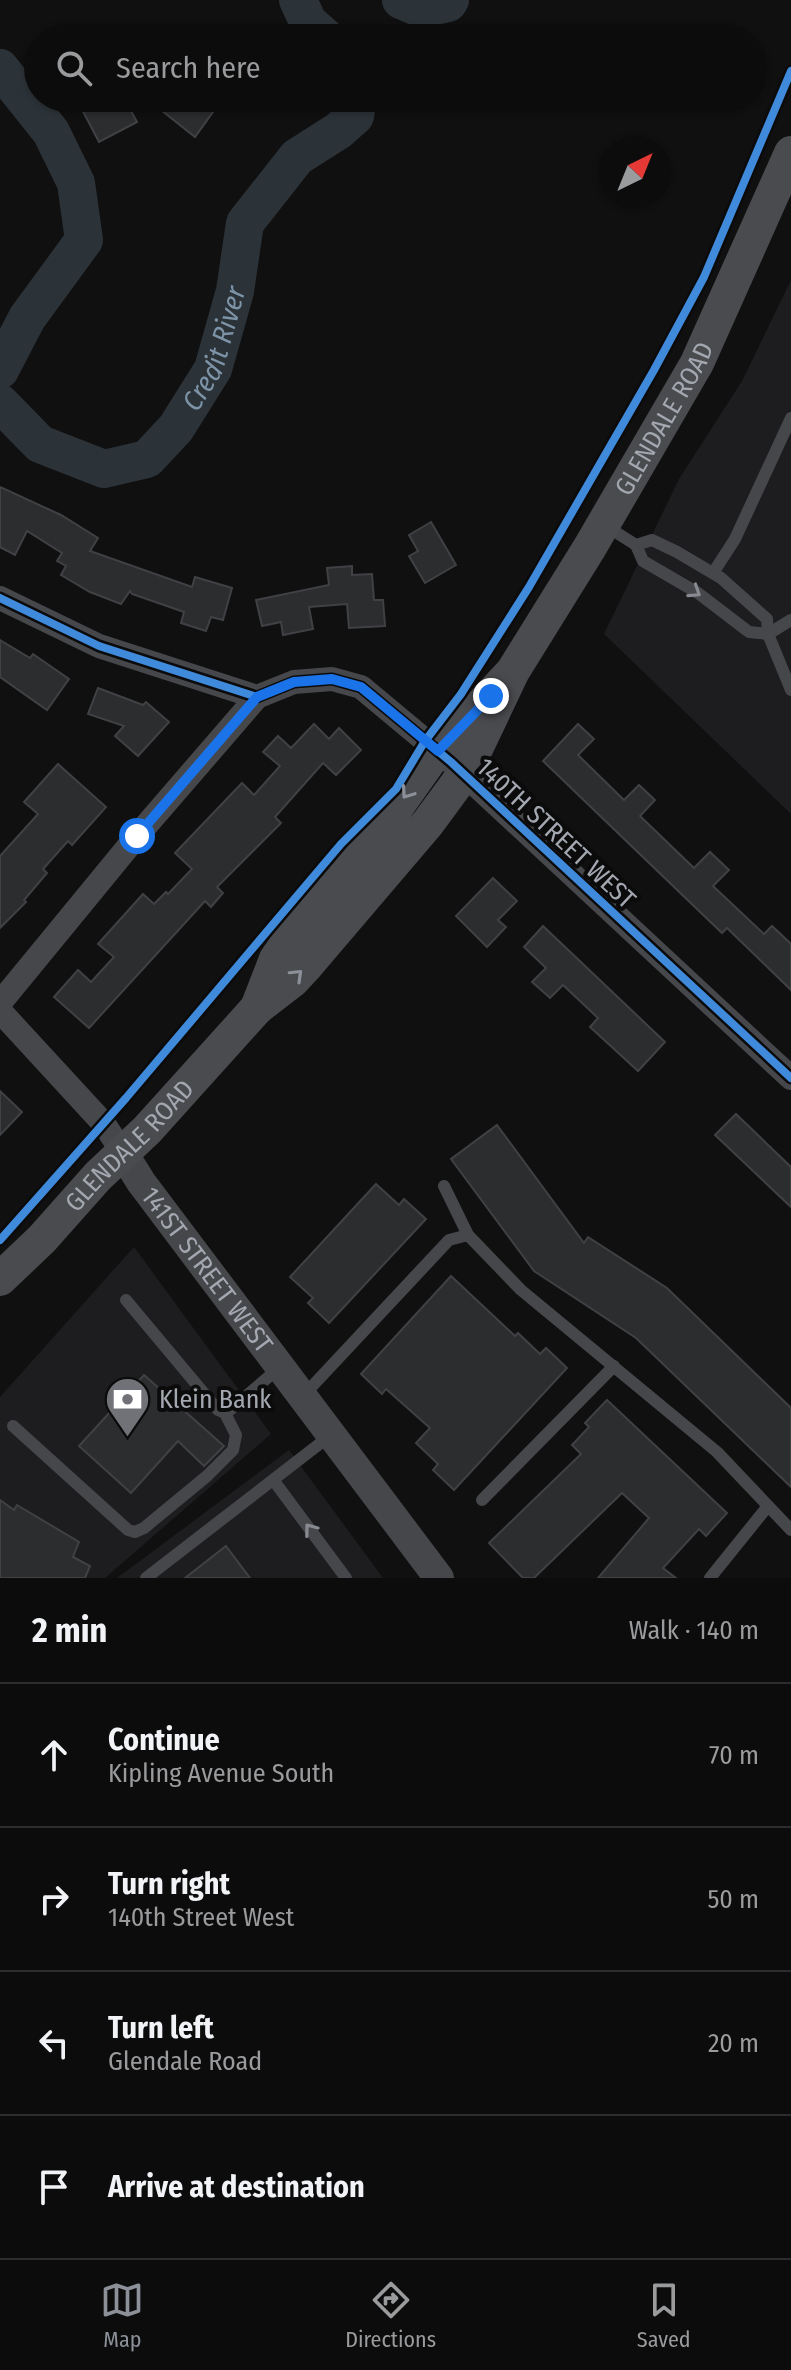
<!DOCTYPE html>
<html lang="en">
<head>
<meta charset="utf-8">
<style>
	:root { --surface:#0c0c0d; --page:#1a1a1b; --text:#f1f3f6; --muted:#9a9b9d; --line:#2c2c2e; --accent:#8c9099 }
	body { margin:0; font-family:"Fira Sans Condensed",sans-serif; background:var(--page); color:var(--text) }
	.compass { position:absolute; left:599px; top:136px; width:72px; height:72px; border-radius:50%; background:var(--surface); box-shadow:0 2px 6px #0004; rotate:43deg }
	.stop { position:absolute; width:24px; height:24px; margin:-18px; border:6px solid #1a73e8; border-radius:50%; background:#fff }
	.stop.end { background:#1a73e8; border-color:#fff; box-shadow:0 2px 8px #0008 }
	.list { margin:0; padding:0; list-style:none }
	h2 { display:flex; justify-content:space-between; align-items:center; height:104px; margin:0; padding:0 32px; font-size:34px }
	h2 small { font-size:26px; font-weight:400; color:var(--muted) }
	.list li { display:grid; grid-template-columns:52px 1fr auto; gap:24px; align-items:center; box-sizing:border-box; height:144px; padding:0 32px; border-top:2px solid var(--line) }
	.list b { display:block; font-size:30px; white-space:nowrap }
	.list p { margin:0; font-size:26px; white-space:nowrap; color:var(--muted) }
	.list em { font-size:26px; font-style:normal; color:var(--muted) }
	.icon { flex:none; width:44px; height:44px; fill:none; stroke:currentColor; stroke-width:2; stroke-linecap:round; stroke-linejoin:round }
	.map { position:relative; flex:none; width:791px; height:1578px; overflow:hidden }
	.search { position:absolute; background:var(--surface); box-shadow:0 2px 6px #0004; left:24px; right:24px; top:24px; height:88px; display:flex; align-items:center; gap:20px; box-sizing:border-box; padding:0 28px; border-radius:44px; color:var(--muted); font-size:30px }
	.sheet { height:680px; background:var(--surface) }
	nav { display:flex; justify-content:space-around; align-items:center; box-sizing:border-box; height:112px; border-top:2px solid var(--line); background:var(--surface); font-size:22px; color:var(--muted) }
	nav a { display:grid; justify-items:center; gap:4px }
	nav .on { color:var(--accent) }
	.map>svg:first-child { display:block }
	.built { fill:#1d1d1f }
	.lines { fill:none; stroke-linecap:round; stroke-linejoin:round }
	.river { stroke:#2c3338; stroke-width:38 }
	.building { fill:#2c2d2e; stroke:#404144; stroke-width:2 }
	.service { stroke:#46474a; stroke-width:12 }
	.minor { stroke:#46474a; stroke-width:24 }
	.tertiary { stroke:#46474a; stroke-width:30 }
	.secondary { stroke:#4a4b4e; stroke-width:34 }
	.cycleway-casing { stroke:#0b0b0c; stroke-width:13 }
	.cycleway { stroke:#408adc; stroke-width:8 }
	.oneway { stroke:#878a91 }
	.oneway2 { stroke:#8d9098 }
	.route { stroke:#1a73e8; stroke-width:10 }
	.labels { text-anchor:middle; stroke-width:8; stroke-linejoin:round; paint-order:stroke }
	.street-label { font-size:26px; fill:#a3a7b0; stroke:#0b0b0c }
	.poi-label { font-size:26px; fill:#a3a7b0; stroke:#0b0b0c; text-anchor:start }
	.water-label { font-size:28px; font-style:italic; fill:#7d94a8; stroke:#0b0b0c }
</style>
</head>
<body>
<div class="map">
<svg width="791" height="1578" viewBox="0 0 791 1578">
	<rect width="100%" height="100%" fill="#101011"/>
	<!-- built -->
	<g class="built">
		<path d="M791,280V814L604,634L679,479L742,381Z"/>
		<path d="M134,1247L271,1434L105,1578H0V1397Z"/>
		<path d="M289,1450L383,1578H117Z"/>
	</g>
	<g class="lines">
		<!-- river -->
		<g class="river">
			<path d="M298,0L308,22L326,38"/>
			<path d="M401,0L422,9L448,3L450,0"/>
			<path d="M0,68L51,132L76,183L84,240L27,318L0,370"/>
			<path id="s1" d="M0,403L40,444L104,469L147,459L176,428L213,369L235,291L245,223L297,157L338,131L355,116L358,98"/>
		</g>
	</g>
	<!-- building -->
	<g class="building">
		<path d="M76,98H124L137,122L99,142Z"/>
		<path d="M146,98H223L195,137Z"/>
		<path d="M0,487L61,515L98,538L90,551L192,587L195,577L232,588L223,620L211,617L206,631L181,623L184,612L132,594L130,591L121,604L90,592L61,575L66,566L57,561L62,553L27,531L15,555L0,547Z"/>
		<path d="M431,522L456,565L425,583L409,556L418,551L409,535Z"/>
		<path d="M352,566V575L372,574L374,600H383L385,626L349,628L347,604L309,607L313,629L283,635L281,622L262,626L256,600L329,585L327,568Z"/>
		<path d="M0,640L30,658L33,654L69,679L47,710L0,677Z"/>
		<path d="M98,688L143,705L146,702L169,722L138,756L115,736L124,726L88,714Z"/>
		<path d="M314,724L329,739L339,728L361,750L336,775L323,763L275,817L281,823L217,887L223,893L211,907L205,901L89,1028L54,997L78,970L91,982L114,957L98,944L143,894L154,904L166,892L168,894L192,869L175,853L242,783L254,795L280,766L263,752L278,736L291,748Z"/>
		<path d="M578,724L594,739L578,755L624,800L639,785L655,800L640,816L694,868L710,852L729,870L713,886L764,934L772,926L791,944V990L727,928L722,933L543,761Z"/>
		<path d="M58,764L106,807L72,845L68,841L43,869L47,873L24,900L26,902L0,928V856L38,814L24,802Z"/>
		<path d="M493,878L517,901L498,920L506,927L487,947L456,916Z"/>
		<path d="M543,926L665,1042L638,1071L590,1027L598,1018L563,985L550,998L532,982L546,968L524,947Z"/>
		<path d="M0,1091L22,1112L0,1135Z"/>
		<path d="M736,1114L791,1167V1207L715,1135Z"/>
		<path d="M497,1125L584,1243L588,1237L667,1288L791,1408V1487L636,1338L534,1271L451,1159Z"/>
		<path d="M376,1184L399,1205L404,1199L426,1219L329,1323L308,1303L313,1298L290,1277Z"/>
		<path d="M451,1276L515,1336L518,1333L540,1354L546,1348L567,1368L454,1490L433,1470L438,1464L416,1443L430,1428L386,1389L382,1394L361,1374Z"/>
		<path d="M144,1375L224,1446L204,1466L178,1441L131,1493L79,1446Z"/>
		<path d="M607,1400L727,1513L706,1536L699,1529L663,1568L676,1578H598L649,1518L622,1493L534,1578H523L489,1543L581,1454L572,1445L589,1427L585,1423Z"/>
		<path d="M0,1500L14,1510L17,1505L79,1542L73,1557L90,1566L85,1578H0Z"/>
		<path d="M226,1546L250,1578H185Z"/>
	</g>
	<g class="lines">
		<!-- service -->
		<g class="service">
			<path d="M606,526L636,545L643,561L698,593L749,632L768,634L767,619L721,578L677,552L652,540L636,545"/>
			<path d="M713,573L735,539L791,418"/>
			<path d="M791,620L768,634L791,690"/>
			<path d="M444,1186L468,1235L521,1290L717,1452L791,1530"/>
			<path d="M126,1300L218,1410L225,1413L230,1410L280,1367"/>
			<path d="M303,1396L449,1240L468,1235"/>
			<path d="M13,1426L128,1530L135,1532L144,1528L207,1476L233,1450L236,1435L225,1413"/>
			<path d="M274,1481L346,1578"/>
			<path d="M482,1500L614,1366"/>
			<path d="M146,1578L331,1435"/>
			<path d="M710,1578L768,1506"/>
		</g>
		<!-- minor -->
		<g class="minor">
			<path d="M0,598L99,646L257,697L294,682L332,679L361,687L451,762L791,1078"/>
			<path d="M0,1003L137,836L257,697"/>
			<path d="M0,1011L104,1124L123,1153"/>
		</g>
		<!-- tertiary -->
		<path class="tertiary" id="s2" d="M123,1153L141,1182L439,1578"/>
		<!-- secondary -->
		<g class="secondary">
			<path id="s3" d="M513,671L430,760L392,814L292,936L276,959L257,1008L292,981L307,965L428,823L464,774L513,671L590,547L697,363L791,153"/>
			<path id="s4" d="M0,1279L42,1239L98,1176L147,1130L257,1008"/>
		</g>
		<defs>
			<g id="cycleway">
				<path d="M0,598L99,646L257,697L294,682L332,679L361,687L451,762L791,1078"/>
				<path d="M0,1240L126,1098L341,844L396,789L425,741L461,694L529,587L654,370L704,277L791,71"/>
			</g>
		</defs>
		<!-- cycleway casing -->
		<use href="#cycleway" class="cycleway-casing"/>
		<!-- cycleway -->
		<use href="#cycleway" class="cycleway"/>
	</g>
	<!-- one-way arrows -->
	<defs><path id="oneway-chevron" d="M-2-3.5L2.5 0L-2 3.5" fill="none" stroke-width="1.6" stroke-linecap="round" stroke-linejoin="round" transform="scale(2)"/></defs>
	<g class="oneway">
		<use href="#oneway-chevron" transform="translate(695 592) rotate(33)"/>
		<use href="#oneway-chevron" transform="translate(310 1529) rotate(-127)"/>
	</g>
	<g class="oneway2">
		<use href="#oneway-chevron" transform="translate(407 793) rotate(125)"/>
		<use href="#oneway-chevron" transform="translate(297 975) rotate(-44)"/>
	</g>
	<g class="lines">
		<!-- route -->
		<path class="route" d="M137,836L257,697L294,682L332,679L361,687L438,751L491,696"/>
	</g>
	<!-- icons -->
	<defs>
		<symbol id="bank-pin" viewBox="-11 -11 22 30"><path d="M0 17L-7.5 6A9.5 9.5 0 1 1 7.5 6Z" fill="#707278" stroke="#0b0b0c"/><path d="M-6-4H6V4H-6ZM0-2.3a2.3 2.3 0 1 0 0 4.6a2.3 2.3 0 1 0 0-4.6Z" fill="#fff"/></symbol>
	</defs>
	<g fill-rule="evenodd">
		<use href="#bank-pin" x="102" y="1374" width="51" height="69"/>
	</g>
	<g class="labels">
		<!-- street labels -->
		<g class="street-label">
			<text dy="9" stroke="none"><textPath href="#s3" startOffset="1148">GLENDALE ROAD</textPath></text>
			<text transform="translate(556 833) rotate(43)" y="9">140TH STREET WEST</text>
			<text dy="9" stroke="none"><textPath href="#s4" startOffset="186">GLENDALE ROAD</textPath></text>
			<text dy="9" stroke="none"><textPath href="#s2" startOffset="144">141ST STREET WEST</textPath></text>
		</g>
		<!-- poi labels -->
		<g class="poi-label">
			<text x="159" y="1408">Klein Bank</text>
		</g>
		<!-- water labels -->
		<g class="water-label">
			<text dy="10" stroke="none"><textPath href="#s1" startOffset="302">Credit River</textPath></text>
		</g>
	</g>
</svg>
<svg class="compass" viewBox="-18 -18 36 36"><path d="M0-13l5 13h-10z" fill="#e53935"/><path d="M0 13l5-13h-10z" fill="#9a9b9d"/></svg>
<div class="stop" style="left:137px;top:836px"></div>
<div class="stop end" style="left:491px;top:696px"></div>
<div class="search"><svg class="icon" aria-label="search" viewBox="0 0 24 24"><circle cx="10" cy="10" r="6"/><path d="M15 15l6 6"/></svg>Search here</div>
</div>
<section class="sheet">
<h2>2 min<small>Walk · 140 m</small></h2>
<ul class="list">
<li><svg class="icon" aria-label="ahead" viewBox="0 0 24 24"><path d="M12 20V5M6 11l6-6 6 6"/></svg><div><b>Continue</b><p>Kipling Avenue South</p></div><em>70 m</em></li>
<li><svg class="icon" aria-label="right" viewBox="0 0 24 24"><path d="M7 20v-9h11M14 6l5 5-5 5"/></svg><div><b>Turn right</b><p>140th Street West</p></div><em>50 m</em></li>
<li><svg class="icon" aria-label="left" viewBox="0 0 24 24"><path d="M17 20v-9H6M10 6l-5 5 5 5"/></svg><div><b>Turn left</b><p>Glendale Road</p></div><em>20 m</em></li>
<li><svg class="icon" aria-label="arrive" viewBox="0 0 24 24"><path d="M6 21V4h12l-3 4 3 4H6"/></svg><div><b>Arrive at destination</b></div></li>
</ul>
</section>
<nav>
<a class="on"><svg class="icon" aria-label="map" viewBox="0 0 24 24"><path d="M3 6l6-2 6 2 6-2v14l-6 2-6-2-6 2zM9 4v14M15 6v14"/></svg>Map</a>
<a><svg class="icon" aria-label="directions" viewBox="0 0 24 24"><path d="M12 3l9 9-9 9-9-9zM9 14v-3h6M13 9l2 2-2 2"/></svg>Directions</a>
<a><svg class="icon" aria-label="saved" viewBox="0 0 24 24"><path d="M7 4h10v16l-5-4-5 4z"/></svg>Saved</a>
</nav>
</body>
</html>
